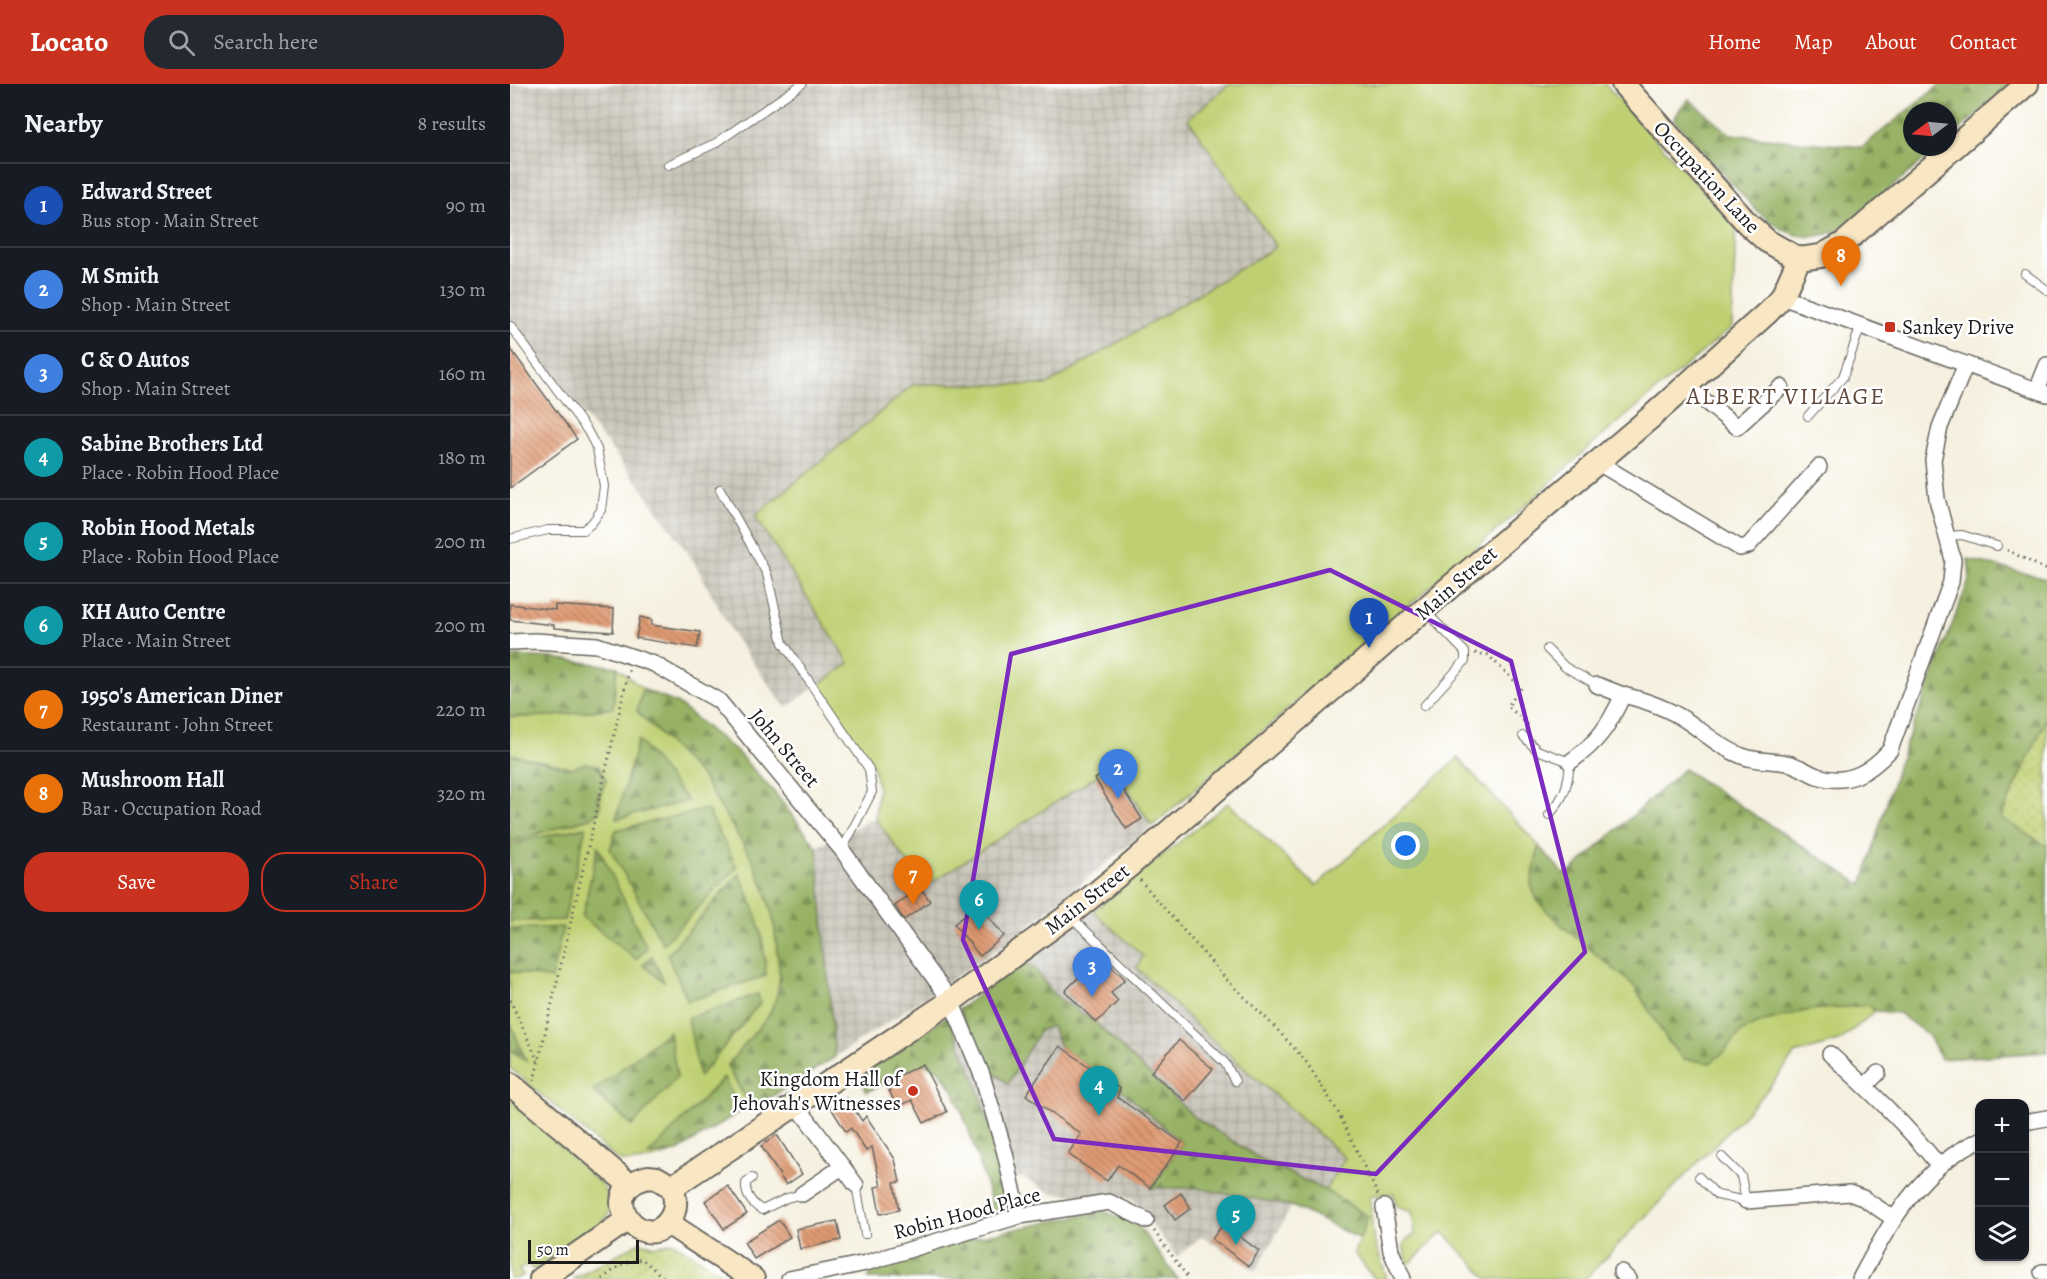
<!DOCTYPE html>
<html lang="en">
<head>
<meta charset="utf-8">
<style>
	:root { --surface:#171b24; --page:#242831; --text:#f1f3f6; --muted:#9ea1a6; --line:#363941; --accent:#c8321e }
	body { margin:0; font-family:Alegreya,serif; background:var(--page); color:var(--text) }
	.controls { position:absolute; right:18px; bottom:18px; display:grid; overflow:hidden; border-radius:12px; box-shadow:0 2px 4px #0004 }
	.controls button { width:54px; height:54px; display:grid; place-items:center; padding:0; border:0; border-bottom:2px solid var(--line); background:var(--surface); color:var(--text); font:30px sans-serif }
	.compass { position:absolute; left:1393px; top:18px; width:54px; height:54px; border-radius:50%; background:var(--surface); box-shadow:0 2px 4px #0004; rotate:254deg }
	.scale { position:absolute; left:18px; bottom:15px; width:111px; box-sizing:border-box; padding-left:6px; border:3px solid #1c1c1c; border-top:0; font-size:16px; line-height:21px; white-space:nowrap; color:#1c1c1c; -webkit-text-stroke:4px #fff; paint-order:stroke }
	.you { position:absolute; left:896px; top:762px; width:21px; height:21px; margin:-15px; border:4px solid #fff; border-radius:50%; background:#1a73e8; box-shadow:0 0 0 9px #1a73e833 }
	.badge { display:grid; place-items:center; width:39px; height:39px; border-radius:50%; background:var(--accent); color:#fff; font-size:20px; font-weight:700 }
	.pin { position:absolute; translate:-50% -50px; filter:drop-shadow(0 2px 3px #0008) }
	.pin::after { content:''; position:absolute; top:32px; width:21px; height:18px; background:inherit; clip-path:polygon(0 0,100% 0,50% 100%) }
	.list { margin:0; padding:0; list-style:none }
	h2 { display:flex; justify-content:space-between; align-items:center; height:78px; margin:0; padding:0 24px; font-size:26px }
	h2 small { font-size:20px; font-weight:400; color:var(--muted) }
	.list li { display:grid; grid-template-columns:39px 1fr auto; gap:18px; align-items:center; box-sizing:border-box; height:84px; padding:0 24px; border-top:2px solid var(--line) }
	.list b { display:block; font-size:22px; white-space:nowrap }
	.list p { margin:0; font-size:20px; white-space:nowrap; color:var(--muted) }
	.list em { font-size:20px; font-style:normal; color:var(--muted) }
	.actions { display:flex; gap:12px; padding:18px 24px }
	.actions a { flex:1; padding:14px 0; border:2px solid var(--accent); border-radius:24px; text-align:center; font-size:21px; color:var(--accent) }
	.actions .main { background:var(--accent); color:#fff }
	.icon { flex:none; width:33px; height:33px; fill:none; stroke:currentColor; stroke-width:2; stroke-linecap:round; stroke-linejoin:round }
	.map { position:relative; flex:none; width:1537px; height:1195px; overflow:hidden }
	header { display:flex; align-items:center; gap:36px; box-sizing:border-box; height:84px; padding:0 30px; background:var(--accent); color:#fff }
	header strong { font-size:28px }
	nav { display:flex; gap:33px; margin-inline-start:auto; font-size:21px }
	.search { width:420px; height:54px; background:var(--page); display:flex; align-items:center; gap:15px; box-sizing:border-box; padding:0 21px; border-radius:24px; color:var(--muted); font-size:22px }
	main { display:flex }
	aside { flex:1; background:var(--surface) }
	.map>svg:first-child { display:block }
	.industrial { fill:url(#industrial-grid) }
	.grass { fill:#bfd073; stroke:#6e7648; stroke-width:1.5 }
	.forest { fill:url(#forest-firs); stroke:#5a6740; stroke-width:1.5 }
	.park { fill:url(#park-dots); stroke:#6e7648; stroke-width:1.5 }
	.building { fill:url(#building-back-hatch) }
	.lines { fill:none; stroke-linecap:round; stroke-linejoin:round }
	.lane-casing { stroke:#686660; stroke-width:10 }
	.street-casing { stroke:#686660; stroke-width:18 }
	.secondary-casing { stroke:#686660; stroke-width:26 }
	.path { stroke:#686660; stroke-width:3; stroke-dasharray:1.5 4.5; stroke-linecap:butt }
	.lane { stroke:#fff; stroke-width:8 }
	.street { stroke:#fff; stroke-width:15 }
	.secondary { stroke:#f9e7c3; stroke-width:22 }
	.marked { fill:none; stroke:#7b2cbf; stroke-width:4.5; stroke-linejoin:round }
	.poi-dot { fill:#c8321e; stroke:#fff; stroke-width:2 }
	.labels { text-anchor:middle; stroke-width:5; stroke-linejoin:round; paint-order:stroke }
	.street-label { font-size:21px; fill:#1c1c1c; stroke:#fff }
	.poi-label { font-size:21px; fill:#1c1c1c; stroke:#fff; text-anchor:start }
	.quarter-label { font-size:24px; letter-spacing:1.5px; fill:#60483a; stroke:#fff }
</style>
</head>
<body>
<header>
<strong>Locato</strong>
<div class="search"><svg class="icon" aria-label="search" viewBox="0 0 24 24"><circle cx="10" cy="10" r="6"/><path d="M15 15l6 6"/></svg>Search here</div>
<nav><a>Home</a><a>Map</a><a>About</a><a>Contact</a></nav>
</header>
<main>
<aside>
<h2>Nearby<small>8 results</small></h2>
<ul class="list">
<li><span class="badge" style="background:#1a4fb4">1</span><div><b>Edward Street</b><p>Bus stop · Main Street</p></div><em>90 m</em></li>
<li><span class="badge" style="background:#3f7fe0">2</span><div><b>M Smith</b><p>Shop · Main Street</p></div><em>130 m</em></li>
<li><span class="badge" style="background:#3f7fe0">3</span><div><b>C &amp; O Autos</b><p>Shop · Main Street</p></div><em>160 m</em></li>
<li><span class="badge" style="background:#0f9aa8">4</span><div><b>Sabine Brothers Ltd</b><p>Place · Robin Hood Place</p></div><em>180 m</em></li>
<li><span class="badge" style="background:#0f9aa8">5</span><div><b>Robin Hood Metals</b><p>Place · Robin Hood Place</p></div><em>200 m</em></li>
<li><span class="badge" style="background:#0f9aa8">6</span><div><b>KH Auto Centre</b><p>Place · Main Street</p></div><em>200 m</em></li>
<li><span class="badge" style="background:#e8710a">7</span><div><b>1950's American Diner</b><p>Restaurant · John Street</p></div><em>220 m</em></li>
<li><span class="badge" style="background:#e8710a">8</span><div><b>Mushroom Hall</b><p>Bar · Occupation Road</p></div><em>320 m</em></li>
</ul>
<div class="actions"><a class="main">Save</a><a>Share</a></div>
</aside>
<div class="map">
<svg width="1537" height="1195" viewBox="0 0 1537 1195">
	<defs>
		<pattern id="industrial-grid" width="8" height="8" patternUnits="userSpaceOnUse" patternTransform="scale(1.5)"><rect width="8" height="8" fill="#c8c4b8"/><path d="M0 4h8M4 0v8" fill="none" stroke="#aba89e"/></pattern>
		<pattern id="forest-firs" width="22" height="20" patternUnits="userSpaceOnUse" patternTransform="scale(1.5)"><rect width="22" height="20" fill="#97b265"/><path d="M5 1l3.5 6h-7zM16 11l3.5 6h-7z" fill="#7a9052"/></pattern>
		<pattern id="park-dots" width="8" height="8" patternUnits="userSpaceOnUse" patternTransform="scale(1.5)"><rect width="8" height="8" fill="#bfd073"/><path d="M2 2h.1M6 6h.1" fill="none" stroke="#a4b263" stroke-width="1.8" stroke-linecap="round"/></pattern>
		<pattern id="building-back-hatch" width="6" height="6" patternUnits="userSpaceOnUse" patternTransform="scale(1.5)"><rect width="6" height="6" fill="#df9a72"/><path d="M-1 5l2 2M0 0l6 6M5-1l2 2" fill="none" stroke="#b47d5d"/></pattern>
	</defs>
	<rect width="100%" height="100%" fill="#fff"/>
	<filter id="ink" filterUnits="userSpaceOnUse"><feTurbulence type="fractalNoise" baseFrequency=".0167" numOctaves="2"/><feDisplacementMap in="SourceGraphic" scale="12" xChannelSelector="R" yChannelSelector="G"/><feConvolveMatrix kernelMatrix="1 2 1 2 8 2 1 2 1" color-interpolation-filters="sRGB"/></filter>
	<filter id="wash" filterUnits="userSpaceOnUse"><feTurbulence type="fractalNoise" baseFrequency=".008" numOctaves="4" result="noise"/><feDisplacementMap in="SourceGraphic" scale="24" xChannelSelector="R" yChannelSelector="G"/><feGaussianBlur stdDeviation="1.35" result="paint"/><feColorMatrix in="noise" values="0 0 0 0 0 0 0 0 0 0 0 0 0 0 0 0 0 1.4 0 .05"/><feComposite in="paint" operator="in"/></filter>
	<g filter="url(#wash)">
		<rect width="100%" height="100%" fill="#f5f0df"/>
		<!-- industrial -->
		<g class="industrial">
			<path d="M0,0H720L679,35L766,163L537,301L404,300L245,432L340,579L276,624L225,554L183,476L128,399L0,238Z"/>
			<path d="M603,681L642,742L504,854L325,973L307,763L365,734L415,803Z"/>
			<path d="M583,827L634,872L627,884L835,1074L815,1106L807,1114L782,1122L746,1187L692,1152L667,1173L622,1114L540,1109L512,1093L494,1097L467,1000L438,933Z"/>
		</g>
		<!-- grass -->
		<g class="grass">
			<path d="M720,0H1095L1226,143L1222,243L1079,363L1025,413L642,742L603,681L415,803L365,734L368,704L363,682L308,602L339,579L245,432L404,300L537,301L766,163L678,35Z"/>
			<path d="M107,583L133,605L127,627L192,693L240,771L256,808L264,838L270,893L267,912L259,931L217,982L242,1025L231,1027L213,994L139,1071L166,1068C147,1073 127,1082 108,1076L0,984V965L16,976L0,938V887L41,895L6,845H0V837L54,836L75,743L13,757L0,762V758L82,733L90,726V711L96,696L88,682L76,679L62,684L0,670V633L43,632L102,624Z"/>
			<path d="M948,674L1029,762L1021,801L1091,872L1124,902L1159,959L1174,975L1213,969L1232,947L1254,937L1299,926L1359,921L1365,927L1331,956L1285,970L1254,1010L1075,1195H978L933,1148L898,1181L893,1161L898,1154L905,1151L902,1127C887,1126 887,1123 883,1109L860,1112L863,1153L877,1195H865L844,1169L858,1132L815,1106L835,1074L685,940L627,884L633,872L583,827L718,719L806,802Z"/>
			<path d="M2,1017L93,1102C100,1115 103,1128 92,1139L23,1186L18,1180L9,1186L13,1192L6,1195H0V1018Z"/>
		</g>
		<!-- forest -->
		<g class="forest">
			<path d="M1431,0H1503L1438,55V27H1402V63H1429L1332,145C1295,160 1276,152 1246,126L1164,36L1170,25L1179,15L1220,50L1291,58L1352,63Z"/>
			<path d="M1458,475L1537,495V634L1491,733L1537,762V968L1431,975L1418,951L1388,929L1365,927L1359,921L1299,926L1254,937L1232,947L1213,969L1200,979L1174,975L1159,959L1124,902L1049,839L1028,818L1021,801L1029,762L1054,790L1060,788L1174,685L1352,801L1388,681L1460,494Z"/>
			<path d="M0,572L42,574L107,583L103,624L43,632L0,633Z"/>
			<path d="M133,605L168,620L227,668L264,708L307,763L325,973L242,1025L217,982L259,931L267,912L270,893L264,838L256,808L240,771L192,693L127,627Z"/>
			<path d="M128,656L178,717L106,735V734Z"/>
			<path d="M0,670L62,684L76,679L88,682L96,696L90,711V726L82,733L0,758Z"/>
			<path d="M197,725L227,783L153,860L100,765L106,746Z"/>
			<path d="M76,743L54,836L0,837V762L13,757Z"/>
			<path d="M88,762L137,864L126,875L72,833Z"/>
			<path d="M229,790C246,822 255,856 256,892L178,917L157,871Z"/>
			<path d="M53,843L41,895L0,887V845Z"/>
			<path d="M142,872L154,898L133,881Z"/>
			<path d="M515,877L527,887L543,910L586,939L683,1032L752,1076L815,1106L858,1132L850,1155L782,1122L687,1104H640L672,1059L610,1005L550,962L542,942L530,946L498,1000L474,980L449,925Z"/>
			<path d="M248,910L250,919L189,993L178,934Z"/>
			<path d="M438,933L467,1000L494,1097C495,1115 496,1123 480,1132L481,1116L457,1041L443,1006L428,985L413,980L357,1008L349,992L434,934Z"/>
			<path d="M0,938L16,977L0,965Z"/>
			<path d="M159,947L167,993L122,1042L83,1007Z"/>
			<path d="M214,994L231,1027L166,1068L138,1071Z"/>
			<path d="M593,1127L627,1140L668,1195H358L363,1185L458,1155Z"/>
		</g>
		<!-- park -->
		<g class="park">
			<path d="M1537,634V762L1491,734Z"/>
			<path d="M130,1158L145,1162L163,1158L222,1195H62Z"/>
		</g>
		<g id="blocks">
			<!-- building -->
			<g class="building">
				<path d="M0,264L67,355L0,404Z"/>
				<path d="M0,520L45,526V521L104,525L103,548L44,544V541L0,536Z"/>
				<path d="M130,533L142,536L141,541L190,548L187,564L126,554Z"/>
				<path d="M600,685L632,735L616,745L585,695Z"/>
				<path d="M410,803L420,817L394,836L385,822Z"/>
				<path d="M468,820L494,852L470,872L444,840Z"/>
				<path d="M587,868L615,895L601,909L608,917L586,939L555,907L577,885L573,882Z"/>
				<path d="M669,956L703,985L675,1017L641,988Z"/>
				<path d="M550,962L610,1005L607,1013L672,1059L640,1104L608,1081L597,1097L558,1070L571,1050L516,1011Z"/>
				<path d="M413,980L437,1028L414,1039L402,1016L387,1023L375,998Z"/>
				<path d="M337,1014L352,1037L356,1032L385,1075L390,1098L384,1099L389,1126L370,1130L365,1103L371,1102L362,1063L356,1067L341,1044L336,1048L321,1024Z"/>
				<path d="M267,1051L292,1090L276,1101L251,1062Z"/>
				<path d="M218,1102L237,1130L214,1145L195,1117Z"/>
				<path d="M671,1109L681,1124L665,1136L655,1121Z"/>
				<path d="M269,1136L280,1153L244,1175L234,1158Z"/>
				<path d="M327,1137L331,1156L290,1165L286,1145Z"/>
				<path d="M713,1140L749,1167L739,1182L702,1155Z"/>
			</g>
		</g>
	</g>
	<g filter="url(#ink)">
		<use href="#blocks" fill-opacity="0" stroke="#686660" stroke-width="1.5"/>
		<g class="lines">
			<defs>
				<g id="lane">
					<path d="M158,81L206,59L292,0"/>
					<path d="M1515,190L1537,206"/>
					<path d="M0,242L77,346L87,365L94,402L91,426L82,439L73,446H38L0,455"/>
					<path d="M1298,332L1333,293L1351,241"/>
					<path d="M210,405L257,490L273,559L359,685L362,708L332,766"/>
					<path d="M1437,452L1452,451L1487,462"/>
					<path d="M1037,565L1055,583L1087,601"/>
					<path d="M914,622L955,577V568L916,528"/>
					<path d="M1013,652L1027,666L1060,678C1058,702 1055,712 1039,731"/>
					<path d="M560,832L715,979L725,997"/>
					<path d="M1189,1093L1207,1111L1236,1117L1231,1092L1212,1073"/>
					<path d="M242,1094L236,1099C235,1111 242,1120 252,1126L277,1114L292,1110"/>
					<path d="M346,1101L355,1150"/>
				</g>
				<g id="street">
					<path d="M1272,213L1537,310"/>
					<path d="M1176,302L1227,343L1271,303"/>
					<path d="M1527,306L1537,281"/>
					<path d="M1087,378L1230,464L1238,462L1309,383"/>
					<path d="M0,558L25,557L87,561L144,580L209,617L332,766L441,917L472,991L495,1069L509,1132"/>
					<path d="M1087,601L1113,611"/>
					<path d="M1060,678C1089,657 1098,643 1113,611C1134,616 1159,625 1177,637C1195,649 1211,664 1232,672C1248,678 1261,676 1277,679C1288,681 1297,688 1307,692C1338,702 1360,688 1380,666L1441,498L1443,476L1427,415L1423,376L1430,343L1456,280"/>
					<path d="M1320,970C1358,1005 1397,1041 1429,1082"/>
					<path d="M1355,1002L1368,989"/>
					<path d="M285,1019L346,1101"/>
					<path d="M1514,1038L1537,1034"/>
					<path d="M292,1110L332,1083"/>
					<path d="M1236,1117L1339,1109L1353,1114L1383,1134"/>
					<path d="M874,1123L881,1167L893,1195"/>
					<path d="M1111,1188L1118,1195"/>
					<path d="M1532,1188H1537"/>
					<path d="M279,1195L356,1179L509,1132L599,1118L636,1136"/>
					<path d="M1350,1195C1378,1141 1411,1082 1470,1056"/>
				</g>
				<g id="secondary">
					<path d="M1113,0L1237,139L1257,157L1289,175"/>
					<path d="M1289,175L1311,172L1334,159L1517,0"/>
					<path d="M0,1000L120,1101"/>
					<path d="M138,1093L147,1094L162,1103C166,1114 167,1124 161,1134C136,1176 79,1108 138,1093Z"/>
					<path d="M162,1103L441,917L559,831L618,783L941,502L1141,333L1258,228L1272,213L1289,175"/>
					<path d="M158,1139L243,1195"/>
					<path d="M31,1195L117,1136"/>
				</g>
			</defs>
			<!-- lane casing -->
			<use href="#lane" class="lane-casing"/>
			<!-- street casing -->
			<use href="#street" class="street-casing"/>
			<!-- secondary casing -->
			<use href="#secondary" class="secondary-casing"/>
			<!-- path -->
			<g class="path">
				<path d="M1497,466L1537,486"/>
				<path d="M965,569L978,571L1011,604L998,622L1020,643"/>
				<path d="M630,796L715,894L763,941L795,976L828,1028L868,1111"/>
				<path d="M0,916L28,977"/>
				<path d="M24,997L119,586"/>
				<path d="M644,1147L679,1195"/>
				<path d="M92,1195L113,1179L132,1175L155,1195"/>
			</g>
			<!-- lane -->
			<use href="#lane" class="lane"/>
			<!-- street -->
			<use href="#street" class="street"/>
			<!-- secondary -->
			<use href="#secondary" class="secondary"/>
		</g>
	</g>
	<!-- marked area -->
	<path class="marked" d="M820,486L1001,577L1075,868L866,1090L544,1055L453,856L501,570Z"/>
	<!-- markers -->
	<g class="poi-dot">
		<rect x="1374" y="237" width="12" height="12" rx="3"/>
		<circle cx="403" cy="1007" r="6"/>
	</g>
	<g class="labels">
		<!-- street labels -->
		<g class="street-label">
			<text transform="translate(1197 93) rotate(47)" y="7">Occupation Lane</text>
			<text transform="translate(946 499) rotate(-41)" y="7">Main Street</text>
			<text transform="translate(275 664) rotate(50)" y="7">John Street</text>
			<text transform="translate(577 815) rotate(-38)" y="7">Main Street</text>
			<text transform="translate(457 1129) rotate(-15)" y="7">Robin Hood Place</text>
		</g>
		<!-- poi labels -->
		<g class="poi-label">
			<text x="1392" y="250">Sankey Drive</text>
			<text x="391" y="1002" text-anchor="end">Kingdom Hall of<tspan x="391" dy="24">Jehovah's Witnesses</tspan></text>
		</g>
		<!-- quarter labels -->
		<g class="quarter-label">
			<text x="1276" y="320">ALBERT VILLAGE</text>
		</g>
	</g>
</svg>
<div class="controls">
<button>+</button>
<button>−</button>
<button><svg class="icon" aria-label="layers" viewBox="0 0 24 24"><path d="M12 4l9 5-9 5-9-5zM3 14l9 5 9-5"/></svg></button>
</div>
<svg class="compass" viewBox="-18 -18 36 36"><path d="M0-13l5 13h-10z" fill="#e53935"/><path d="M0 13l5-13h-10z" fill="#9ea1a6"/></svg>
<div class="scale">50 m</div>
<div class="you"></div>
<div class="pin badge" style="left:859px;top:564px;background:#1a4fb4">1</div>
<div class="pin badge" style="left:608px;top:715px;background:#3f7fe0">2</div>
<div class="pin badge" style="left:582px;top:913px;background:#3f7fe0">3</div>
<div class="pin badge" style="left:589px;top:1032px;background:#0f9aa8">4</div>
<div class="pin badge" style="left:726px;top:1161px;background:#0f9aa8">5</div>
<div class="pin badge" style="left:469px;top:846px;background:#0f9aa8">6</div>
<div class="pin badge" style="left:403px;top:821px;background:#e8710a">7</div>
<div class="pin badge" style="left:1331px;top:202px;background:#e8710a">8</div>
</div>
</main>
</body>
</html>
